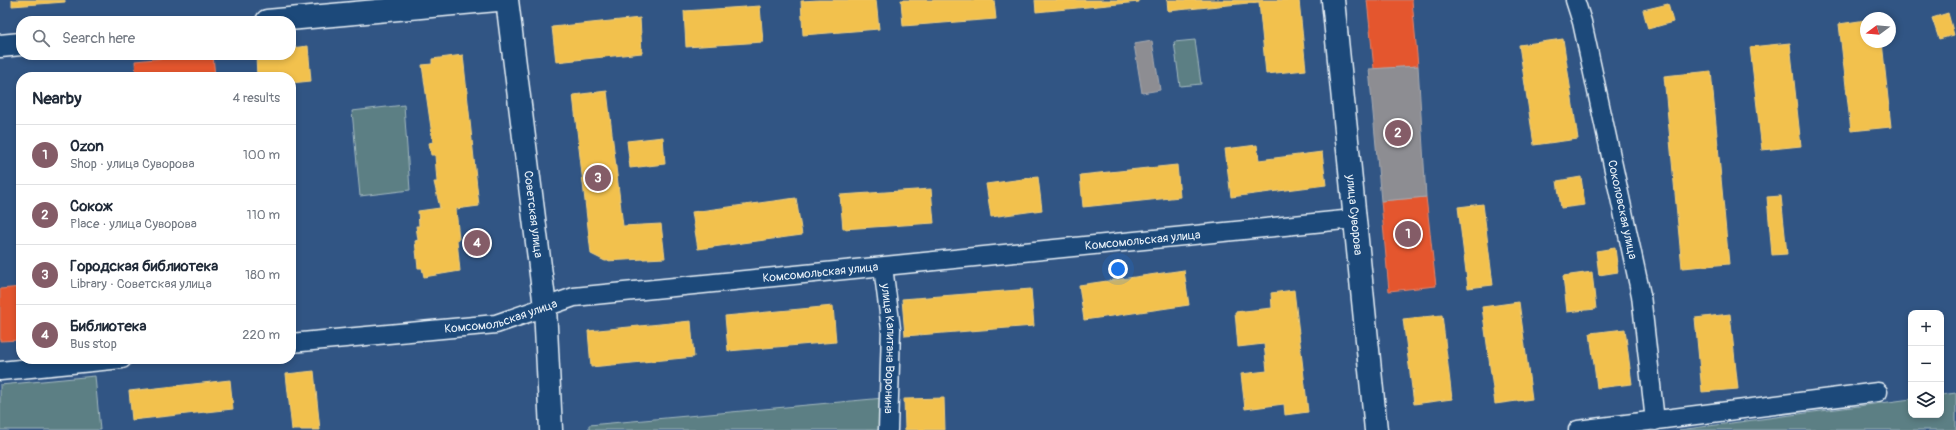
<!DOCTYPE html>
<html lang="en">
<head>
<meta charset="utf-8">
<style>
	:root { --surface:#fff; --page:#f2f2f3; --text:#1f2937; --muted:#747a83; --line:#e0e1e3; --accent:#845c67 }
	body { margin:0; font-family:Pangolin,sans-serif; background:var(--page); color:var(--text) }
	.controls { position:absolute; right:12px; bottom:12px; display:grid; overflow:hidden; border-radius:8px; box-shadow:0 2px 6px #0003 }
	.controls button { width:36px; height:36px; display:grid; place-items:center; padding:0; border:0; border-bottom:1px solid var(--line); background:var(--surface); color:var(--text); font:20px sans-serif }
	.compass { position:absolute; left:1860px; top:12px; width:36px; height:36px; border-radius:50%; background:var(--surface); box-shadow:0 2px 6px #0003; rotate:254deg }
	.you { position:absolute; left:1118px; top:269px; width:14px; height:14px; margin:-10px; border:3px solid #fff; border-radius:50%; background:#1a73e8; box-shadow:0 0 0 6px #1a73e833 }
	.badge { display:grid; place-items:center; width:26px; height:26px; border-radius:50%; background:var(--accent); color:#fff; font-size:13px; font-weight:700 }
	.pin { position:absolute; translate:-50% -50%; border:2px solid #fff; box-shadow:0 1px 4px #0006 }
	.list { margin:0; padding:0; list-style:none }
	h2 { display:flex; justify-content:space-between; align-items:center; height:52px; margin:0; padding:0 16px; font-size:17px }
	h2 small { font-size:13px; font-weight:400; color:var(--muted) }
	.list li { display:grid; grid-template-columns:26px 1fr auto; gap:12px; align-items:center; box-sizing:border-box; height:60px; padding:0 16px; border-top:1px solid var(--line) }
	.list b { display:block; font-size:15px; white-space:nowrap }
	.list p { margin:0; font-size:13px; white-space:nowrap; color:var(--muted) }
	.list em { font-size:13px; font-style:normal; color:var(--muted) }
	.icon { flex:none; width:22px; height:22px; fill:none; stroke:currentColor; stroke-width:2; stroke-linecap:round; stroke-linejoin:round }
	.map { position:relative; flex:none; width:1956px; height:430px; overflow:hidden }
	.search { position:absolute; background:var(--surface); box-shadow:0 2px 6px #0003; left:16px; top:16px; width:280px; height:44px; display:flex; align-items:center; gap:10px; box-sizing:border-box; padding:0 14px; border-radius:16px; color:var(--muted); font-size:15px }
	.panel { position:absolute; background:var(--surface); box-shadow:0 2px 6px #0003; left:16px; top:72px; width:280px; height:292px; border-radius:16px }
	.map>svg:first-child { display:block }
	.green { fill:#5c7f84; stroke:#a2b8be }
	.homes { fill:#f2c14e; stroke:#efcf81 }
	.shops { fill:#e4572e; stroke:#e5856b }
	.industry { fill:#8d8d92; stroke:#a8abb1 }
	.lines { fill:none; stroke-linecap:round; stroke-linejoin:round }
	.minor-casing { stroke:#e8f1f8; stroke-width:21 }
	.tertiary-casing { stroke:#e8f1f8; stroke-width:25 }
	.secondary-casing { stroke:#e8f1f8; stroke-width:25 }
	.minor { stroke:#1f4a7a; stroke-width:18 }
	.tertiary { stroke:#1f4a7a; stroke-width:22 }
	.secondary { stroke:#1f4a7a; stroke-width:22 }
	.labels { text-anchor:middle; stroke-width:4; stroke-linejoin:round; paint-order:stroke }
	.street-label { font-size:12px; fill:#e8f1f8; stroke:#1f4a7a }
</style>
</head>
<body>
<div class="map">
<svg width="1956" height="430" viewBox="0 0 1956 430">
	<rect width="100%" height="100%" fill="#315584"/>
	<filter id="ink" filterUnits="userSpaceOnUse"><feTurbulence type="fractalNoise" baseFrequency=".025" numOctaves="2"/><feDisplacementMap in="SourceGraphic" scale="8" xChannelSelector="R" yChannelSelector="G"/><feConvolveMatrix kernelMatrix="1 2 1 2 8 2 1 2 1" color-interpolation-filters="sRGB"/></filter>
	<g filter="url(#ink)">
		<!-- green -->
		<g class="green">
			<path d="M1195,40L1201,84L1180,86L1174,42Z"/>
			<path d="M404,105L410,190L360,196L352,111Z"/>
			<path d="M95,376L100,430H0V385Z"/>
			<path d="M1956,393V430H1679L1911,399V415H1941V395Z"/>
			<path d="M884,398L883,430H589V425Z"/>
		</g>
		<!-- homes -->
		<g class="homes">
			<path d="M12,0H65V2L12,6Z"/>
			<path d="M818,0H876L879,29L803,35L801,1Z"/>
			<path d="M901,0H994L996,19L903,26Z"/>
			<path d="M1035,0H1139V2L1036,12Z"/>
			<path d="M1167,0H1299L1306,70L1266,74L1259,2L1168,11Z"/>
			<path d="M1668,4L1673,22L1648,29L1643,10Z"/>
			<path d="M760,6L763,42L686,47L684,11Z"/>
			<path d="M1948,13L1954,35L1939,39L1932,18Z"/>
			<path d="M640,18L642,53L556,62L552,27Z"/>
			<path d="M1866,20V42H1882L1891,127L1851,131L1839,24Z"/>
			<path d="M1563,39L1578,139L1534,145L1519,45Z"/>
			<path d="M1790,43L1801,146L1762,150L1750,47Z"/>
			<path d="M308,46L311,81L291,83V77H257L256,55H291V48Z"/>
			<path d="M463,55L479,206L456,209L459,239L457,240L460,271L424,277L422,268H418L415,241L418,240L416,226H419L418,211L440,208L434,182H437L435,155H431L429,143L433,142L422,65L432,64V59Z"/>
			<path d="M1711,71L1729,264L1682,268L1664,76Z"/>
			<path d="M607,91L623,226L661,224L665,258L605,261L591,254L573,95Z"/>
			<path d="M663,137L665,164L630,168L627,141Z"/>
			<path d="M1257,145L1259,160L1322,152L1326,185L1231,197L1225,149Z"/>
			<path d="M1177,165L1180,197L1083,207L1080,175Z"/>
			<path d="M1038,177L1042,210L991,217L986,184Z"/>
			<path d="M1581,177L1585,205L1561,208L1557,181Z"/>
			<path d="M931,189L934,223L843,229L840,195Z"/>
			<path d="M1781,196L1787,254L1772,255L1767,197Z"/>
			<path d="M796,198L802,235L698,249L692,212Z"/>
			<path d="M1483,204L1493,285L1468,288L1458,207Z"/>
			<path d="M1615,248L1618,272L1599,275L1596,251Z"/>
			<path d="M1184,270L1189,305L1084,320L1079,285Z"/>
			<path d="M1592,272L1596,309L1567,312L1563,276Z"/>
			<path d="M1031,289L1034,326L905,336L902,299Z"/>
			<path d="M1294,290L1308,412L1285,415L1284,404L1245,409L1241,374L1267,371L1264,344L1238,347L1235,312L1272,308L1271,293Z"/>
			<path d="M1519,302L1532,399L1495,404L1482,307Z"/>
			<path d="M833,306L836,342L728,351L725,316Z"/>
			<path d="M1730,314L1738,389L1702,392L1695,318Z"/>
			<path d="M1442,315L1452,399L1414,404L1403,319Z"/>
			<path d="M691,321L694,357L591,367L588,331Z"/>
			<path d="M1625,329L1632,384L1597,388L1590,333Z"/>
			<path d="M314,371L320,430H292L286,374Z"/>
			<path d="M230,380L233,409L132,420L129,391Z"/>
			<path d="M944,398L945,430H905L904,399Z"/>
		</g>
		<!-- shops -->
		<g class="shops">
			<path d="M1367,0H1412L1418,66L1374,69Z"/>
			<path d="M197,55H213L215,77H136L135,61Z"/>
			<path d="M1426,197L1436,286L1389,291L1381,201Z"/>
			<path d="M21,287V340L0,341V289Z"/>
		</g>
		<!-- industry -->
		<g class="industry">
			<path d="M1152,41L1160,90L1142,93L1134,44Z"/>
			<path d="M1418,66L1426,197L1381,201L1369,69Z"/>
		</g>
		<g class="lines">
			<defs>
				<g id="minor">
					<path id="s1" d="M1575,0L1582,22L1641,295L1655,421"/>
					<path id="s2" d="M883,267L891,329L888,430"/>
					<path id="s3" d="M291,343L496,324L574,297L1354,219"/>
					<path d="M0,371L122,359"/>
					<path d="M1578,430L1878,392"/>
				</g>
				<g id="tertiary">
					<path id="s4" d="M1333,0L1376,430"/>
				</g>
				<g id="secondary">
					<path id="s5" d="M507,0L545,307L551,430"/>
					<path d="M267,21L497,0"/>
					<path d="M0,46L21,44"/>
				</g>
			</defs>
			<!-- minor casing -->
			<use href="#minor" class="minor-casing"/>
			<!-- tertiary casing -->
			<use href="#tertiary" class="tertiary-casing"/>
			<!-- secondary casing -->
			<use href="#secondary" class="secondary-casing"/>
			<!-- minor -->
			<use href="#minor" class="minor"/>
			<!-- tertiary -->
			<use href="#tertiary" class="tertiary"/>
			<!-- secondary -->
			<use href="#secondary" class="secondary"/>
		</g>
	</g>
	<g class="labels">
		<!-- street labels -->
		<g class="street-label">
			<text dy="4" stroke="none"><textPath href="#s1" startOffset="215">Соколовская улица</textPath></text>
			<text dy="4" stroke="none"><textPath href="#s5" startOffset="216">Советская улица</textPath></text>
			<text dy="4" stroke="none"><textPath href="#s4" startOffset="216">улица Суворова</textPath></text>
			<text dy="4" stroke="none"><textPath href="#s3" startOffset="860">Комсомольская улица</textPath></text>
			<text dy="4" stroke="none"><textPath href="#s3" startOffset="536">Комсомольская улица</textPath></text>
			<text dy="4" stroke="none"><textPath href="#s3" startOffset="212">Комсомольская улица</textPath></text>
			<text dy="4" stroke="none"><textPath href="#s2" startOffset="82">улица Капитана Воронина</textPath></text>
		</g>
	</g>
</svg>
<div class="controls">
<button>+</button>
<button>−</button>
<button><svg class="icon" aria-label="layers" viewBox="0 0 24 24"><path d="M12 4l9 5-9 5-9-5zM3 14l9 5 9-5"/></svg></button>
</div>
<svg class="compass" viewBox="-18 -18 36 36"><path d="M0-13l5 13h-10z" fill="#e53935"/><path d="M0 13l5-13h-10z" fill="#747a83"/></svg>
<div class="you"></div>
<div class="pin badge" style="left:1408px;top:234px">1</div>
<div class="pin badge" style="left:1398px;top:133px">2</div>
<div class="pin badge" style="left:598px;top:178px">3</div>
<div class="pin badge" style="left:477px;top:243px">4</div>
<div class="search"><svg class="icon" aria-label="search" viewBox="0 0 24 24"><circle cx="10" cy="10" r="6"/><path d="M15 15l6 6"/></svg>Search here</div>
<section class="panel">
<h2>Nearby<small>4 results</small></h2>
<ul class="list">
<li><span class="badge">1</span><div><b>Ozon</b><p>Shop · улица Суворова</p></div><em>100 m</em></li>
<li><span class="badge">2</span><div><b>Сокож</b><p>Place · улица Суворова</p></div><em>110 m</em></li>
<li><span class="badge">3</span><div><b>Городская библиотека</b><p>Library · Советская улица</p></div><em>180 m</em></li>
<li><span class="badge">4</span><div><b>Библиотека</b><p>Bus stop</p></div><em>220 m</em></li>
</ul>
</section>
</div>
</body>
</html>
